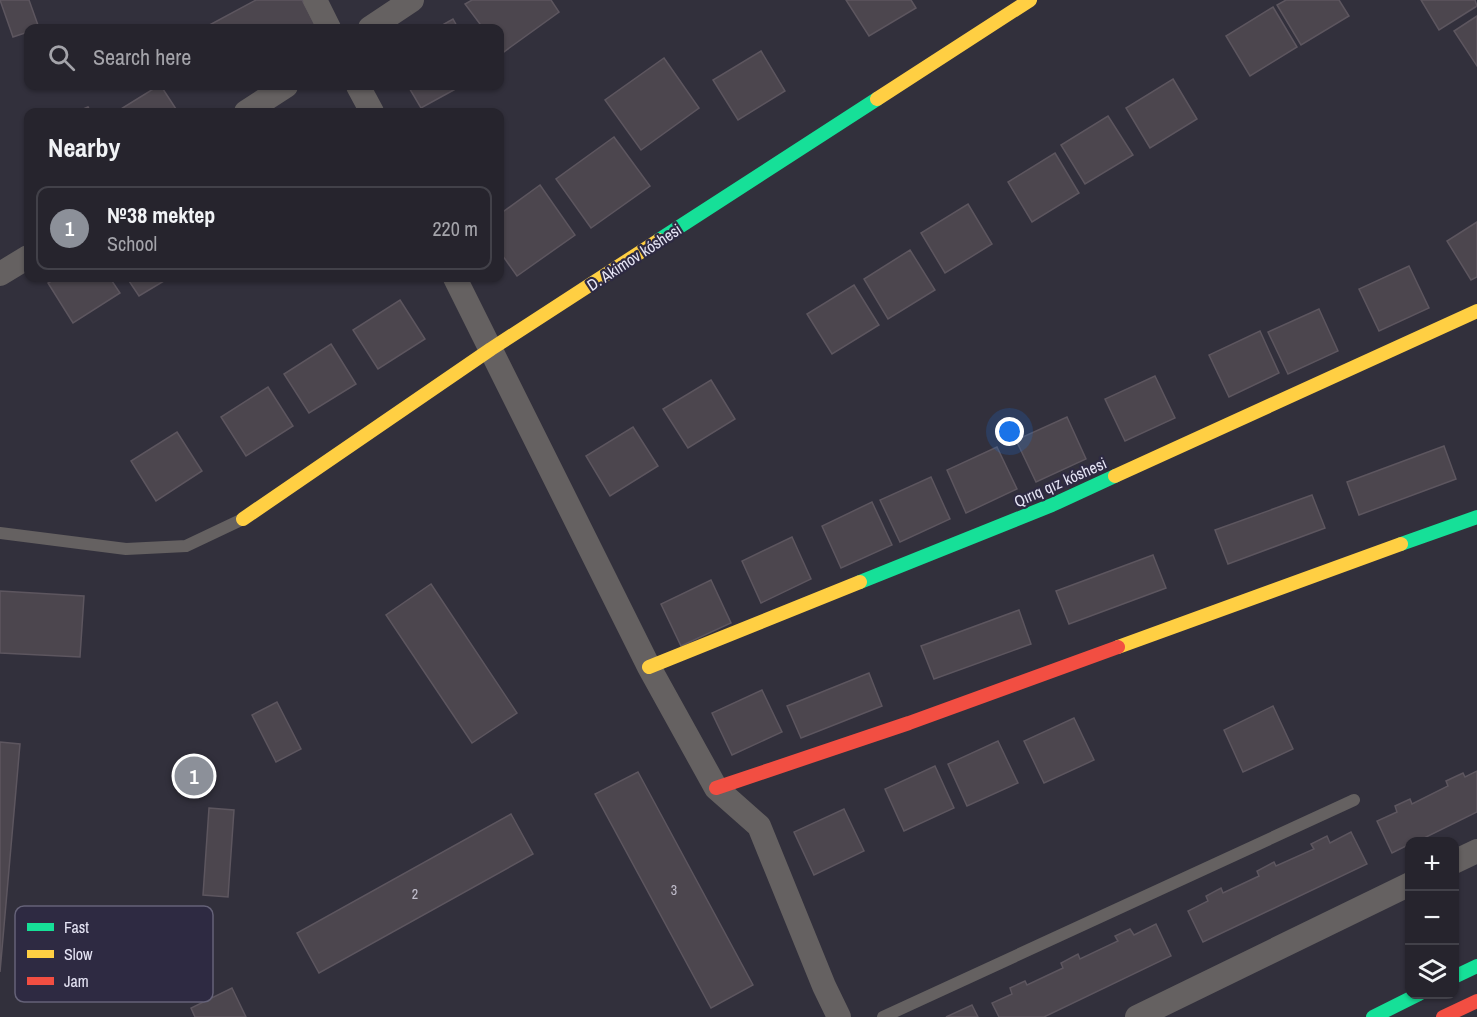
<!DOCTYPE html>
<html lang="en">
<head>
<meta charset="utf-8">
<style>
	:root { --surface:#26242d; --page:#2e2c35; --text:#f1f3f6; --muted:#a4a4aa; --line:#424149; --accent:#8c9099 }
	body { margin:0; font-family:"Archivo Narrow",sans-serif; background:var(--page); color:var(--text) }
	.controls { position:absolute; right:18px; bottom:18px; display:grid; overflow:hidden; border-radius:12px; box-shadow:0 2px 4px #0004 }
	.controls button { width:54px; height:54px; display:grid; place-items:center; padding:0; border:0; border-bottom:2px solid var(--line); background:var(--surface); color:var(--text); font:30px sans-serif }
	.you { position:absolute; left:1010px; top:432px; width:21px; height:21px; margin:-15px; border:4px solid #fff; border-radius:50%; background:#1a73e8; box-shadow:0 0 0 9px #1a73e833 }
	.badge { display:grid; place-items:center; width:39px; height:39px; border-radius:50%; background:var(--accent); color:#fff; font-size:20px; font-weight:700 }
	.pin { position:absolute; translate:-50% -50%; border:3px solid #fff; box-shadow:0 2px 6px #0006 }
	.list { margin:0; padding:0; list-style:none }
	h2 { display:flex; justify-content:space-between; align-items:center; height:78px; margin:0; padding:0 24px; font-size:26px }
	h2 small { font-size:20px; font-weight:400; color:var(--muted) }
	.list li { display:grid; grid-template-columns:39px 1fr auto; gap:18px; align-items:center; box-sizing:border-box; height:84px; margin:0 12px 12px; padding:0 12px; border:2px solid var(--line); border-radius:12px }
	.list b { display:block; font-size:22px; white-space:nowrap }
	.list p { margin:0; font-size:20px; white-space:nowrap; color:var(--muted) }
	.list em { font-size:20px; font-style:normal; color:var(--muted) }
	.icon { flex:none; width:33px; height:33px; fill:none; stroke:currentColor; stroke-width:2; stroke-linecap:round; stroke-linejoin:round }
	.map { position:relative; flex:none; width:1477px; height:1017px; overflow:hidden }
	.search { position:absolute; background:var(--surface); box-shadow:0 2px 4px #0004; left:24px; top:24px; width:480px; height:66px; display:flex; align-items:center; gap:15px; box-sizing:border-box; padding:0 21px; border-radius:12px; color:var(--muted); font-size:22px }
	.panel { position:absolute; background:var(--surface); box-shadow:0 2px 4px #0004; left:24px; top:108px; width:480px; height:174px; border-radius:12px }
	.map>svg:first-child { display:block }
	.building { fill:#4c464e; stroke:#5d565f; stroke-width:1.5 }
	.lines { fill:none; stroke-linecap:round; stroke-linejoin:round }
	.lane { stroke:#656161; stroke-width:12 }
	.street { stroke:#656161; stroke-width:24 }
	.fast { stroke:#16e098; stroke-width:14 }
	.slow { stroke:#ffcf43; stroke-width:14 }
	.jam { stroke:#f24e42; stroke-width:14 }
	.labels { text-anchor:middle; stroke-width:4.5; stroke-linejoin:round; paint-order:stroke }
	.number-label { font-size:14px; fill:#c0bdcb }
	.street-label { font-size:16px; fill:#e6e5f5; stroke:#2e2a42 }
	.key { fill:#2e2a42; stroke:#656278; stroke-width:1.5 }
	.key-label { font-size:16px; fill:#e6e5f5 }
</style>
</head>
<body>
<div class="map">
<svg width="1477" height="1017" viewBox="0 0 1477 1017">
	<rect width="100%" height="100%" fill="#32303c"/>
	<!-- building -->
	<g class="building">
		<path d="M0,0H29L39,28H28V32L13,37Z"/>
		<path d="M256,0H302L316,26L311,28H204Z"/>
		<path d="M472,0H551L559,12L501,54L500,28H483L465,4Z"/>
		<path d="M846,0H911L916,8L869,36Z"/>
		<path d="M1286,0H1339L1349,16L1301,45L1277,5Z"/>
		<path d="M1421,0H1475L1477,6L1439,30Z"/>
		<path d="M1273,7L1297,47L1250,76L1226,36Z"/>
		<path d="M1477,16V66L1454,31Z"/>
		<path d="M453,19L458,28H437Z"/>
		<path d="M761,51L785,91L738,120L713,80Z"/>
		<path d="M664,58L699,108L641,150L605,100Z"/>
		<path d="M1173,79L1197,119L1150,148L1126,108Z"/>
		<path d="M158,86H161L178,112H116Z"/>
		<path d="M408,86H461L421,108Z"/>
		<path d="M88,107L91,112H76Z"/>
		<path d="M1108,116L1133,155L1085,184L1061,145Z"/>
		<path d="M614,137L650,186L591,228L556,179Z"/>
		<path d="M1055,153L1079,193L1032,222L1008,182Z"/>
		<path d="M540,185L575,235L517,276L500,252V214Z"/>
		<path d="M968,204L992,244L945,273L921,233Z"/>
		<path d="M1477,222V277L1471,280L1447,241Z"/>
		<path d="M910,250L935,290L888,319L864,279Z"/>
		<path d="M1409,266L1429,308L1379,331L1359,289Z"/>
		<path d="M57,278H110L120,293L73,323L48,283Z"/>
		<path d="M127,278H169L139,296Z"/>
		<path d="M854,285L879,325L832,354L807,314Z"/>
		<path d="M400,300L425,339L378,369L353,330Z"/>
		<path d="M1319,309L1338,351L1288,374L1268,332Z"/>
		<path d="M1260,331L1279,373L1229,397L1209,355Z"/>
		<path d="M331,344L356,384L309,413L284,374Z"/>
		<path d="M1155,376L1175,418L1125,441L1105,399Z"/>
		<path d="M711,380L735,419L688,448L663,409Z"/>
		<path d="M268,387L293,426L246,456L221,417Z"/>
		<path d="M1067,417L1086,459L1036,482L1016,440Z"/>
		<path d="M633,427L658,466L610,496L586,456Z"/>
		<path d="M177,432L202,471L156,501L131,461Z"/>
		<path d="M1444,446L1456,479L1359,515L1347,482Z"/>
		<path d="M997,447L1017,489L966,513L947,470Z"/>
		<path d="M931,477L950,519L900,542L880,500Z"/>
		<path d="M1312,495L1325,528L1228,564L1215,530Z"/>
		<path d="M872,502L892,545L841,568L822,526Z"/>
		<path d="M792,537L811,579L761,603L742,561Z"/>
		<path d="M1153,555L1166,588L1069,624L1056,591Z"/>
		<path d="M711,580L731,623L681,646L661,604Z"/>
		<path d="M431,584L517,713L472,743L386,615Z"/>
		<path d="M0,591L84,596L80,657L0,653Z"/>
		<path d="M1019,610L1031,644L934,679L921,646Z"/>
		<path d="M869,673L882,706L801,738L787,706Z"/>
		<path d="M762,690L782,732L732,755L712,713Z"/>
		<path d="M277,702L301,749L276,762L252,715Z"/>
		<path d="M1273,706L1293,749L1243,772L1224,730Z"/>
		<path d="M1074,718L1094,760L1044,783L1024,741Z"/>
		<path d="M998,741L1018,783L967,806L948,764Z"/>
		<path d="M0,742L20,744L0,972Z"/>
		<path d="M935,766L954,808L904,831L885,789Z"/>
		<path d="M1477,771V812L1416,842H1410V844L1392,853L1377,821L1397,812L1395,806L1410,799L1412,804L1448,786L1446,781L1463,773L1465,777Z"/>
		<path d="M638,772L753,985L711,1008L595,794Z"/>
		<path d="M209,808L234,810L228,897L203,895Z"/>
		<path d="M844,809L864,851L814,875L794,832Z"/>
		<path d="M511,814L533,854L319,973L297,933Z"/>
		<path d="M1351,832L1367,864L1203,942L1188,911L1208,901L1206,896L1221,888L1223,893L1259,876L1257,871L1274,862L1276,866L1314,849L1311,844L1327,836L1330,843Z"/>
		<path d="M1156,924L1171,956L1044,1017H999L992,1003L1012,994L1010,988L1025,981L1027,985L1063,968L1061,963L1078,954L1080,959L1118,941L1115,936L1130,929L1134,935Z"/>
		<path d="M232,988L246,1017H195L191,1008Z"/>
		<path d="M972,1005L978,1017H946Z"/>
	</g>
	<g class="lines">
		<!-- lane -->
		<g class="lane">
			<path d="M0,533L126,549L186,546L243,519"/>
			<path d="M883,1017L1354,800"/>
		</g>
		<!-- street -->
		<g class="street">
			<path d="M315,0L329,28"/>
			<path d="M370,28L412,0"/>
			<path d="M358,86L372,112"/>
			<path d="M246,112L286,86"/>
			<path d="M0,274L28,257"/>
			<path d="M455,278L649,667L716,788L759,826L824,986L839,1017"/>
			<path d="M1454,862L1477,851"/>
			<path d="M1137,1017L1410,884"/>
		</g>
		<!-- fast -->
		<g class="fast">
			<path d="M659,240L877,99"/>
			<path d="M1401,544L1477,517"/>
			<path d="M860,582L1052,505L1115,476"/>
			<path d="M1454,977L1477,966"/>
			<path d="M1373,1017L1419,994"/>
		</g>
		<!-- slow -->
		<g class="slow">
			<path d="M877,99L1030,0"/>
			<path d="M1115,476L1477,311"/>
			<path d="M243,519L491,349L659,240"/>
			<path d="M1118,647L1401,544"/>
			<path d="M649,667L860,582"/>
		</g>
		<!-- jam -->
		<g class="jam">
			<path d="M716,788L909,723L1118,647"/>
			<path d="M1443,1017L1477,1001"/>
		</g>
	</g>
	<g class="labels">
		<!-- number labels -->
		<g class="number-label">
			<text x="674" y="895">3</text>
			<text x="415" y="899">2</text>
		</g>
		<!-- street labels -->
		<g class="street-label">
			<text transform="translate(634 257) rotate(-33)" y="6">D. Akimov kóshesi</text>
			<text transform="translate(1060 482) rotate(-24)" y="6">Qırıq qız kóshesi</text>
		</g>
	</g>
	<!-- legend -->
	<rect x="15" y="906" width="198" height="96" rx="9" class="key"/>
	<rect x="27" y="923" width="27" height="8" fill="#16e098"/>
	<rect x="27" y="950" width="27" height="8" fill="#ffcf43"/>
	<rect x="27" y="977" width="27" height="8" fill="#f24e42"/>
	<g class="key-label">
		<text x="64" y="933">Fast</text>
		<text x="64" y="960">Slow</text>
		<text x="64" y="987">Jam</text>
	</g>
</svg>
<div class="controls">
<button>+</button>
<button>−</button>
<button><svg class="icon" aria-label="layers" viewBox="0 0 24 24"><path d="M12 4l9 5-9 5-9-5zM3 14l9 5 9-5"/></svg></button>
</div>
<div class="you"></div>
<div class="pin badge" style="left:194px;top:776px">1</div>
<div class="search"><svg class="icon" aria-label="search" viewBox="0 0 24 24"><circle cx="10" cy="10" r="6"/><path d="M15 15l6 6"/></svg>Search here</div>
<section class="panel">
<h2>Nearby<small></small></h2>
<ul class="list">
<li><span class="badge">1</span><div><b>№38 mektep</b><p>School</p></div><em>220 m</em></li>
</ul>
</section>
</div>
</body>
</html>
